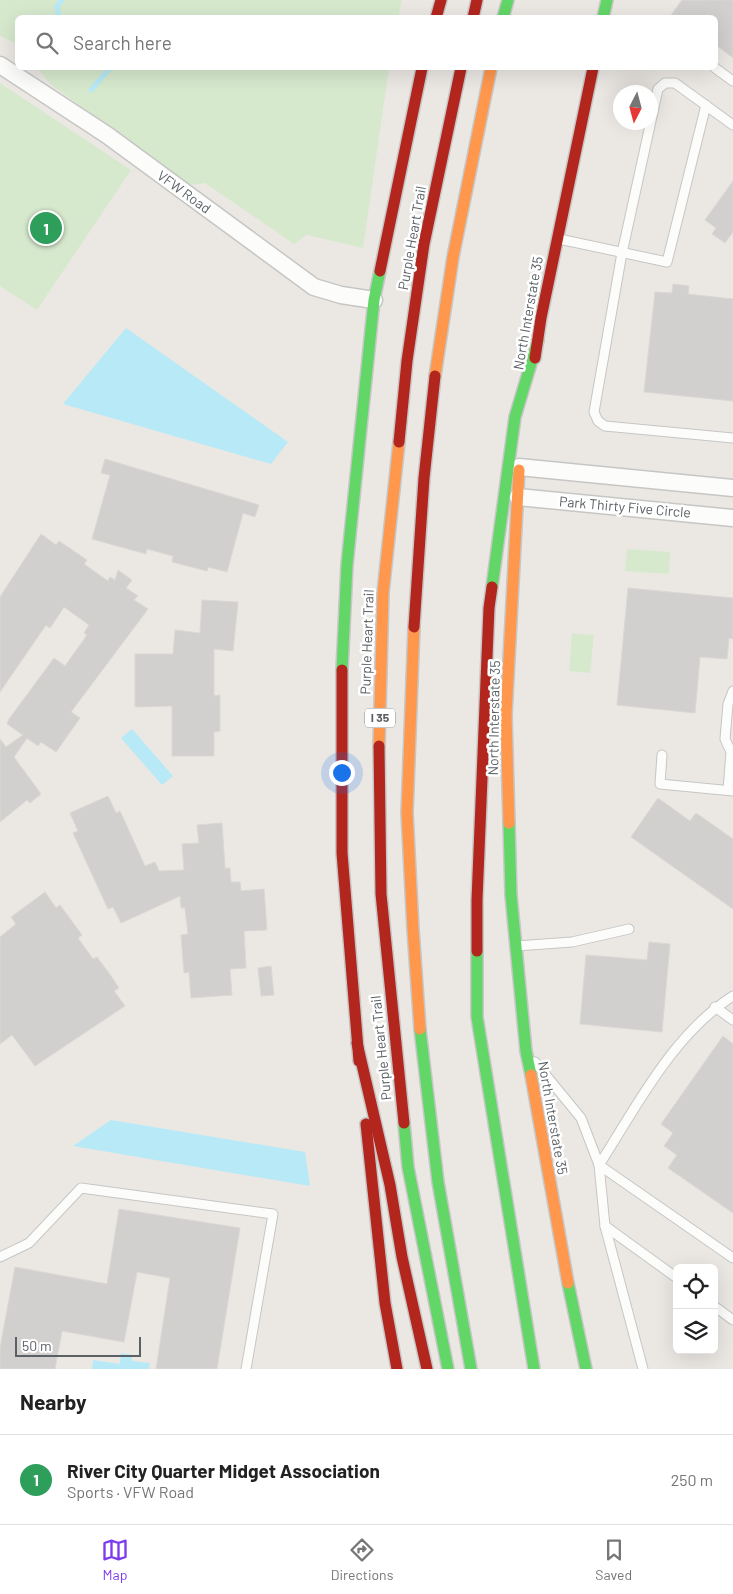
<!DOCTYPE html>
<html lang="en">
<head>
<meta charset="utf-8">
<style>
	:root { --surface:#fff; --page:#f6f6f6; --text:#222; --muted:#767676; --line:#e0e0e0; --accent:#7c3aed }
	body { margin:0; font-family:Barlow,sans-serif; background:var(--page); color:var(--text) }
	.controls { position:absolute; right:15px; bottom:15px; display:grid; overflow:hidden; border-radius:8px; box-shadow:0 5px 20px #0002 }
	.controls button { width:45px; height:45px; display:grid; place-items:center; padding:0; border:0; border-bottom:1px solid var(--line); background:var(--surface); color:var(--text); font:25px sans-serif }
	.compass { position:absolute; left:613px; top:85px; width:45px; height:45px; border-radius:50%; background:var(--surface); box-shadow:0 5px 20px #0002; rotate:186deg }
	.scale { position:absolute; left:15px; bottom:12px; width:126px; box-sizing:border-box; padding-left:5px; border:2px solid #5a6064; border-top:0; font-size:14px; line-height:18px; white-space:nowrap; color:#5a6064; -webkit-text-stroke:4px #fff; paint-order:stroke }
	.you { position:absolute; left:341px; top:772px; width:18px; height:18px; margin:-12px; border:4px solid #fff; border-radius:50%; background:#1a73e8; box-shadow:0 0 0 8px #1a73e833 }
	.badge { display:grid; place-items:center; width:32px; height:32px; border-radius:50%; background:var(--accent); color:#fff; font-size:16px; font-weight:700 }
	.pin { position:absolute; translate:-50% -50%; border:2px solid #fff; box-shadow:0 1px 5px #0006 }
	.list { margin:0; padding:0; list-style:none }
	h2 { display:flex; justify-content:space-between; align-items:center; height:65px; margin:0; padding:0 20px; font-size:21px }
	h2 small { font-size:16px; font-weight:400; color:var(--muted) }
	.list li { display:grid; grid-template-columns:32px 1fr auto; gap:15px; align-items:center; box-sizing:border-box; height:90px; padding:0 20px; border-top:1px solid var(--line) }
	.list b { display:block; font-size:19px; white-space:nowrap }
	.list p { margin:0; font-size:16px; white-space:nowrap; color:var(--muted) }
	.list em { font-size:16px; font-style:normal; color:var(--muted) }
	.icon { flex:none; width:28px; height:28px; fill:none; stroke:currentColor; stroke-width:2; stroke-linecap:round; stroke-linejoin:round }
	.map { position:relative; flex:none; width:733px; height:1369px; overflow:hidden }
	.search { position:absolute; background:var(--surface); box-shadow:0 5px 20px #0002; left:15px; right:15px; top:15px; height:55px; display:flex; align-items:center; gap:12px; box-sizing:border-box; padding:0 18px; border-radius:8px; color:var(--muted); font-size:19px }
	.sheet { height:155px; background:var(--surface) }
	nav { display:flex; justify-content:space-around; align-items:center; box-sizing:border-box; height:70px; border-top:1px solid var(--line); background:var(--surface); font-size:14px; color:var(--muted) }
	nav a { display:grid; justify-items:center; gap:2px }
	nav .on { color:var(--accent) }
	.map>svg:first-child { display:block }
	.green { fill:#d6e9cd }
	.water { fill:#b7e9f7 }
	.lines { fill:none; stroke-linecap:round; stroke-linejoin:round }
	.stream { stroke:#b7e9f7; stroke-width:5 }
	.building { fill:#d2d0ce; stroke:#dad7d4 }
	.lane-casing { stroke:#c6c6c5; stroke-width:11 }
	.street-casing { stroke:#c6c6c5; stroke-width:19 }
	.fast-casing { stroke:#c7c7c7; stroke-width:14 }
	.slow-casing { stroke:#c7c7c7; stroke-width:14 }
	.jam-casing { stroke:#c7c7c7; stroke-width:14 }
	.lane { stroke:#fcfcfb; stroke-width:9 }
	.street { stroke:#fcfcfb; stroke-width:16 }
	.fast { stroke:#63d668; stroke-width:11 }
	.slow { stroke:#ff974d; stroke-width:11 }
	.jam { stroke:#b3261e; stroke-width:11 }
	.labels { text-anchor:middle; stroke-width:5; stroke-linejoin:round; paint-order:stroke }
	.shield { fill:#fff; stroke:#8c9092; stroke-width:1 }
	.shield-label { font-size:12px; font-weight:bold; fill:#5a6064 }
	.street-label { font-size:14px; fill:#5a6064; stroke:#fff }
</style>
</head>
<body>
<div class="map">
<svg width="733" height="1369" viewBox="0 0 733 1369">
	<rect width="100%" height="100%" fill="#ebe8e4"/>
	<!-- green -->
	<g class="green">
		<path d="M0,0H402L398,18H18L17,44L0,36Z"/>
		<path d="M37,68H389L363,248L307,235L294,244L205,183L189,185L50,84Z"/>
		<path d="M0,83L131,170L37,310L0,286Z"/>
		<path d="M627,549L670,552L669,574L625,571Z"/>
		<path d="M572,633L594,635L590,673L569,671Z"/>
	</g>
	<!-- water -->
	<g class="water">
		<path d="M126,328L288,442L271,464L63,404Z"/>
		<path d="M132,729L173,776L162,785L121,738Z"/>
		<path d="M111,1120L305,1152L310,1186L73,1146Z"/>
		<path d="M121,1353L132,1355V1361L150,1363L149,1369H92L93,1360L119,1364V1367Z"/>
	</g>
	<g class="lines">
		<!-- stream -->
		<g class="stream">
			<path d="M59,18L57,6L62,0"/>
			<path d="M91,90L110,68"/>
		</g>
	</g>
	<!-- building -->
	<g class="building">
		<path d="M682,0H733V58L716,45V18H669Z"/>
		<path d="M733,181V232L725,243L712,234L716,228L705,220Z"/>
		<path d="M673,284L689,286L688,294L733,299V401L644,392L655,292L672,293Z"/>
		<path d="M105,459L259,505L255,517L243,513L227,572L208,567L207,571L172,562L173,556L147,549L146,554L92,539L110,475L101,473Z"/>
		<path d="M41,534L56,545L59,541L87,560L84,564L108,581L110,577L115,580L118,570L132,580L126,588L138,596L134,600L148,609L71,712L80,718L56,752L41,742L38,746L27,738L14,757L41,794L30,803L27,800L0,822V739L6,747L23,735L7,724L9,719L54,658L65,666L87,635L84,633L89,625L64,607L50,628L46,625L0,692V597Z"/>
		<path d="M628,588L733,598V639L729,638L727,659L700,657L695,713L617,705Z"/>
		<path d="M202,600L238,602L233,651L214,649V696L220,695V731L214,732V756H172V706L135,707V654H173L175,630L200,633Z"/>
		<path d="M108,796L116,813L120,811L145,866L155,862L159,871L184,870L182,844L199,843L197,825L222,823L225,868H230L231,882H240L241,891L264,889L267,930L244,931L246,968L230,969L232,995L191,998L189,972L184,973L181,935L188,934L185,908H181L180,896L121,923L113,907L108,909L73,833L78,831L70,813Z"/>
		<path d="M658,798L690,821L696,813L733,839V909L631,837Z"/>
		<path d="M45,892L56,908L60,905L82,935L78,938L93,959L97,957L111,976L119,988L114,991L125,1006L35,1066L12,1035L0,1044V937L16,924L11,917Z"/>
		<path d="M649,942L670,944L662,1032L580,1024L586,955L647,960Z"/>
		<path d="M271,966L274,995L261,996L258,968Z"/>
		<path d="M723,1036L733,1044V1213L668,1168L677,1155L664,1146L673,1133L661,1124Z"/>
		<path d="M119,1209L240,1228L217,1369H156L170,1278L137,1272L124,1342L62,1331L55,1369H0V1348L15,1267L107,1284Z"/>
	</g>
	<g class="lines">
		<defs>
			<g id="lane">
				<path d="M715,68L733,81"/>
				<path d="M733,125L675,83H665L658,89L622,253L594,412L598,421L605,426L733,438"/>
				<path d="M559,239L667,262L706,105"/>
				<path d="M662,755L660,784L733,791"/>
				<path d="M728,790L731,752L725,739L728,704L733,691"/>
				<path d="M516,946L572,942L629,929"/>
				<path d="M715,1007L733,1020"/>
				<path d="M535,1062L581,1118L599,1165L605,1226L677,1278"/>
				<path d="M599,1165C637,1106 673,1034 733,996"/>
				<path d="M599,1165L733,1258"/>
				<path d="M605,1226L643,1369"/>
				<path d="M0,1257L29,1243L81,1188L273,1214L246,1369"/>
				<path d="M714,1306L733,1320"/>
			</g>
			<g id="street">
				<path d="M0,65L107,135L314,287L341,295L374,300"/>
				<path d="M519,467L733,488"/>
				<path d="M518,497L733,518"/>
			</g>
			<g id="fast">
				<path d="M503,18L508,0"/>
				<path d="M603,18L607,0"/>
				<path d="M492,587L515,417L538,340"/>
				<path d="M342,670L347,565L374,300L380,271"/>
				<path d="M509,823L511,895L526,1051L531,1075"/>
				<path d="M477,951V1017L534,1369"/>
				<path d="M420,1029L438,1182L471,1369"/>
				<path d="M404,1123L408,1167L448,1369"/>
				<path d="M568,1283L586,1369"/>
			</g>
			<g id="slow">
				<path d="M435,376L453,257L491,68"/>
				<path d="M414,627L407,813L413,929L420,1029"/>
				<path d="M379,746L383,593L399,442"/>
				<path d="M509,823L506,715L519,470"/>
				<path d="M531,1075L568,1283"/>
			</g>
			<g id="jam">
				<path d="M436,18L441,0"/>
				<path d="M473,18L477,0"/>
				<path d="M380,271L422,68"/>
				<path d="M535,358L541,318L593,68"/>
				<path d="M399,442L407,361L424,244L461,68"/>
				<path d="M414,627L424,478L435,376"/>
				<path d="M342,670V853L359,1061"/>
				<path d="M379,746L381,894L404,1123"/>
				<path d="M477,951V900L489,608L492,587"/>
				<path d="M357,1043L390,1185L402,1257L427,1369"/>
				<path d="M366,1124L385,1303L397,1369"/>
			</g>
		</defs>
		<!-- lane casing -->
		<use href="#lane" class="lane-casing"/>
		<!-- street casing -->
		<use href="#street" class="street-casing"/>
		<!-- fast casing -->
		<use href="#fast" class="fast-casing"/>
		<!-- slow casing -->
		<use href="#slow" class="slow-casing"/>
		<!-- jam casing -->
		<use href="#jam" class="jam-casing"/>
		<!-- lane -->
		<use href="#lane" class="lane"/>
		<!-- street -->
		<use href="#street" class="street"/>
		<!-- fast -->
		<use href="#fast" class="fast"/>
		<!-- slow -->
		<use href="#slow" class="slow"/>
		<!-- jam -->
		<use href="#jam" class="jam"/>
	</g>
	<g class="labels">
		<!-- shield labels -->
		<rect class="shield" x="365" y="708.5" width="30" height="19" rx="4"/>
		<g class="shield-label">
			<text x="380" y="722">I 35</text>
		</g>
		<!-- street labels -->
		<g class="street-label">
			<text transform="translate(184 192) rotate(36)" y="5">VFW Road</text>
			<text transform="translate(412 238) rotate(-80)" y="5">Purple Heart Trail</text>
			<text transform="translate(528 313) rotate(-80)" y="5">North Interstate 35</text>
			<text transform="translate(625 507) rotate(5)" y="5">Park Thirty Five Circle</text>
			<text transform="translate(367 642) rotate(-88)" y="5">Purple Heart Trail</text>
			<text transform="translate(494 718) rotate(-89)" y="5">North Interstate 35</text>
			<text transform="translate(381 1048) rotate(-96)" y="5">Purple Heart Trail</text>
			<text transform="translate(553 1118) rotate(80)" y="5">North Interstate 35</text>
		</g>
	</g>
</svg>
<div class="controls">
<button><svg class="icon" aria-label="locate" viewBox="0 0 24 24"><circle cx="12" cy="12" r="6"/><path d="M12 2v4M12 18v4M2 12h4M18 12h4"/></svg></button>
<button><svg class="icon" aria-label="layers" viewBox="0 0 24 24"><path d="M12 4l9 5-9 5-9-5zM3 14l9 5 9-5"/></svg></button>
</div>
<svg class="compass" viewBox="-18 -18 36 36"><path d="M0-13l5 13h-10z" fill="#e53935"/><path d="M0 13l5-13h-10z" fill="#767676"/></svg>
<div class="scale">50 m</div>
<div class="you"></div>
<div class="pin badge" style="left:46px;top:228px;background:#2e9e5b">1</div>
<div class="search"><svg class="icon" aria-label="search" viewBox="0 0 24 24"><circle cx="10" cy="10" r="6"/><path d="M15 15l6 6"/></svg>Search here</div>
</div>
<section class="sheet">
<h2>Nearby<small></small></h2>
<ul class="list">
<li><span class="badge" style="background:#2e9e5b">1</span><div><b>River City Quarter Midget Association</b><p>Sports · VFW Road</p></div><em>250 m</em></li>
</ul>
</section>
<nav>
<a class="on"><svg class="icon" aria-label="map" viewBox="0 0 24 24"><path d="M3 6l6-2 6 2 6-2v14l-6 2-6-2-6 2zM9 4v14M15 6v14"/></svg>Map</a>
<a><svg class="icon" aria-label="directions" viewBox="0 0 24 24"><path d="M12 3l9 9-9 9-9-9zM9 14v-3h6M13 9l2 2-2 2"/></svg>Directions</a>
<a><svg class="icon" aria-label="saved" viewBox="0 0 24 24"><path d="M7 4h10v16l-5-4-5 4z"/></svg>Saved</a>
</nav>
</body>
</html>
